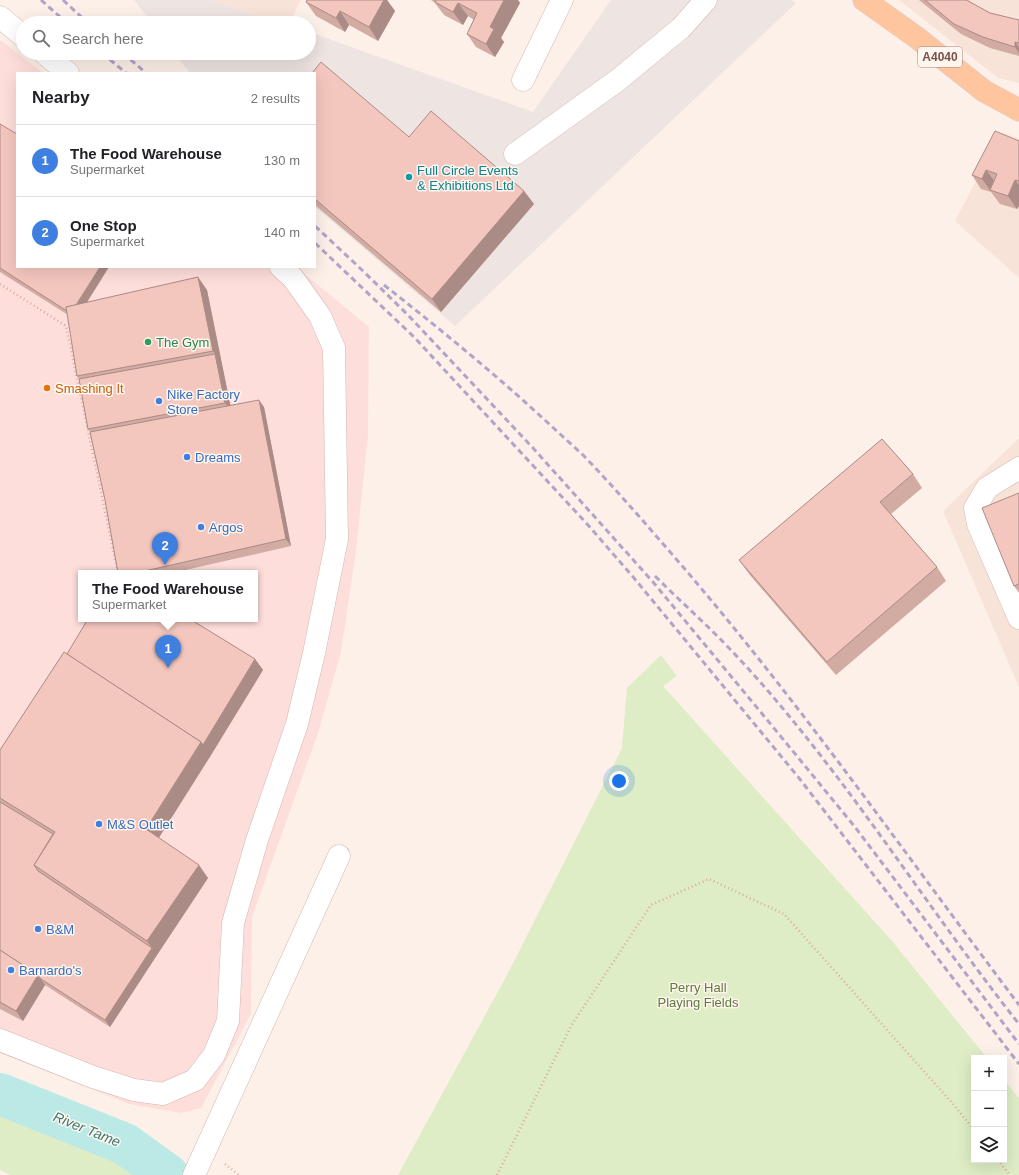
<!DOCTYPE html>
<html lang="en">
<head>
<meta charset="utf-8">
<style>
	:root { --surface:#fff; --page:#f6f6f6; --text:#202124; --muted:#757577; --line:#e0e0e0; --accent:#ea580c }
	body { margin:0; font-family:Helvetica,sans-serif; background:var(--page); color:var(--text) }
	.controls { position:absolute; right:12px; bottom:12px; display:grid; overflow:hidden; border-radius:0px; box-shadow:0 4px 16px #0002 }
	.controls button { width:36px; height:36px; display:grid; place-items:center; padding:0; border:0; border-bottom:1px solid var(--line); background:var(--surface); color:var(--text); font:20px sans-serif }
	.you { position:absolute; left:619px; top:781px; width:14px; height:14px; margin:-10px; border:3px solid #fff; border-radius:50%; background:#1a73e8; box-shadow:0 0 0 6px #1a73e833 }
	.badge { display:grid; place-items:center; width:26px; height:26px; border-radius:50%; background:var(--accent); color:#fff; font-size:13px; font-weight:700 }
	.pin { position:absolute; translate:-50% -33px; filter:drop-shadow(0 1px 2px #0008) }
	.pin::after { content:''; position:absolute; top:21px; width:14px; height:12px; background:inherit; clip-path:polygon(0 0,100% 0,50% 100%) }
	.popup { position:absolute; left:78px; top:570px; width:180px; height:52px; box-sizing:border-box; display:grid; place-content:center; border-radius:0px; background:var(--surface); filter:drop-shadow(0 1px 3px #0005); font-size:13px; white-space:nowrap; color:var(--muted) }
	.popup b { font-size:15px; color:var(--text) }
	.popup::after { content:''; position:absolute; left:50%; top:100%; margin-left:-8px; border:8px solid transparent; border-top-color:var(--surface) }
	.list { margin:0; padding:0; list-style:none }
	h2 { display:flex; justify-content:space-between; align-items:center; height:52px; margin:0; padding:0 16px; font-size:17px }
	h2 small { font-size:13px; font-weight:400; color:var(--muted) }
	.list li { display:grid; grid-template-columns:26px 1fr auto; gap:12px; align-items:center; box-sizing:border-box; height:72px; padding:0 16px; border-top:1px solid var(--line) }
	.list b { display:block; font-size:15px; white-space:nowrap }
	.list p { margin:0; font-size:13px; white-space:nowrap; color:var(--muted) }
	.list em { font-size:13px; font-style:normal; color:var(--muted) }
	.icon { flex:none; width:22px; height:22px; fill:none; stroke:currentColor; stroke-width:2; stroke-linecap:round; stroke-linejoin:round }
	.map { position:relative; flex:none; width:1019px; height:1175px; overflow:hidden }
	.search { position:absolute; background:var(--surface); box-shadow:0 4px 16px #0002; left:16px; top:16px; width:300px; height:44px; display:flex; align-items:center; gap:10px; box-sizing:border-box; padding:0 14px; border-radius:22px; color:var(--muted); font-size:15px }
	.panel { position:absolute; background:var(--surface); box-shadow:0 4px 16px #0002; left:16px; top:72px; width:300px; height:196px; border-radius:0px }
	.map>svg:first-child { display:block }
	.residential { fill:#f8e3d9 }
	.commercial { fill:#fededb; fill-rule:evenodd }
	.industrial { fill:#eee4e1 }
	.green { fill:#deedc5 }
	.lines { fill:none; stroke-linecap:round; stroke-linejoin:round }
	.river { stroke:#bbe9e5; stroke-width:42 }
	.minor-casing { stroke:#d3b7af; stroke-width:23 }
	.major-casing { stroke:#dacecc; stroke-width:23 }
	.path { stroke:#daaaa0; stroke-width:2.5; stroke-dasharray:1 3; stroke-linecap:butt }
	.minor { stroke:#fff; stroke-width:22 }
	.major { stroke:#fec59e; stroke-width:22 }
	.rail { stroke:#b0a4c9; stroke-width:3; stroke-dasharray:6 4; stroke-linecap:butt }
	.wall { fill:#d2aba3 }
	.shaded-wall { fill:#ab8b85 }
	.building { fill:#f4c7be; stroke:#ab8b85 }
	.culture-dot { fill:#0f9aa8; stroke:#fff5ef; stroke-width:1.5 }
	.leisure-dot { fill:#2e9e5b; stroke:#fff5ef; stroke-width:1.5 }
	.food-dot { fill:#e8710a; stroke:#fff5ef; stroke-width:1.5 }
	.shop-dot { fill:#3f7fe0; stroke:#fff5ef; stroke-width:1.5 }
	.labels { text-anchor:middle; stroke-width:3; stroke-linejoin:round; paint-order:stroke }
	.shield { fill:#fff5ef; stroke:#a2827c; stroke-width:1 }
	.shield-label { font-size:12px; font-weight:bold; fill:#7a504a }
	.culture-label { font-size:13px; fill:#0d838f; stroke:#fff5ef; text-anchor:start }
	.leisure-label { font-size:13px; fill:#27864d; stroke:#fff5ef; text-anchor:start }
	.food-label { font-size:13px; fill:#c56008; stroke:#fff5ef; text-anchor:start }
	.shop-label { font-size:13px; fill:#366cbe; stroke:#fff5ef; text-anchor:start }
	.park-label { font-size:13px; fill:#5e7a3e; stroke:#fff5ef }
	.water-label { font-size:14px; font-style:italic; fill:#397874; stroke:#fff5ef }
</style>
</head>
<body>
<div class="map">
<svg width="1019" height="1175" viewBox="0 0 1019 1175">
	<rect width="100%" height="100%" fill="#fdf0e8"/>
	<!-- residential -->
	<g class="residential">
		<path d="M211,0H301L289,23H278Z"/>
		<path d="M899,0H1019V83L998,78Z"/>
		<path d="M1001,133L1019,138V278L955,221Z"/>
		<path d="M1019,438V687L943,511Z"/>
	</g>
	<!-- commercial -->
	<path class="commercial" d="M0,40L43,73H17V267H296L369,327L368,435L356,551L341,652L318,733L252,917L251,1014L201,1108L181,1113L129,1104L0,1053ZM81,573H255V619H81Z"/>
	<!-- industrial -->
	<g class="industrial">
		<path d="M134,0H211L278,23H152Z"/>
		<path d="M611,0H791L796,3L455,326L315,207V73H190L174,53H309V32L533,112Z"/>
	</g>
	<!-- green -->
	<g class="green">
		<path d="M661,655L677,676L663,686L892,941L987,1058H974V1160H1004V1080L1019,1098V1175H398L507,975L622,748L627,688Z"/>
		<path d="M0,1112L25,1125L107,1155L137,1175H10L0,1170Z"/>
	</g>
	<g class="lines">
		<!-- river -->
		<path class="river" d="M0,1094L125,1144L168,1175"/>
		<defs>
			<g id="minor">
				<path d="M0,17L23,36"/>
				<path d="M44,53L68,73"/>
				<path d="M523,80L562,0"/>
				<path d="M515,154L618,80L681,28L706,0"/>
				<path d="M1019,468L987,488L975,508L978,524L1019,618"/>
				<path d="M0,1040L93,1077L134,1090L163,1094L195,1080L214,1055L228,1021L233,923L257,840L297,724L314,653L337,539L334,348L320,316L293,278L281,267"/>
				<path d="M194,1175L339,856"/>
			</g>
			<path id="major" d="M864,0L916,37L984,91L1019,110"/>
		</defs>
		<!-- minor casing -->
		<use href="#minor" class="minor-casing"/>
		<!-- major casing -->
		<use href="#major" class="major-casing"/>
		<!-- path -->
		<g class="path">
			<path d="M0,284L66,326L118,573"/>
			<path d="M998,1160L1010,1175"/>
			<path d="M225,1164L239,1175"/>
			<path d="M497,1175L571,1026L651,905L709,879L784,914L953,1104L974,1130"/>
		</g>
		<!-- minor -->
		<use href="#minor" class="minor"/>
		<!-- major -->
		<use href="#major" class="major"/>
		<!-- rail -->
		<g class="rail">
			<path d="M41,0L67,23"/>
			<path d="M63,0L88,23"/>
			<path d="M102,53L126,73"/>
			<path d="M123,53L146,73"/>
			<path d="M315,226L362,270L408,315L533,448L653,582L778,733L855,827L1019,1044"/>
			<path d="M315,243L414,337L588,525L634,578L799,778L1019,1064"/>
			<path d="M384,285C440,329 495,374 547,422C559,433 571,444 583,455C611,484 637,514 664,545C792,691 902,850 1019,1005"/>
			<path d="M655,576C679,600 704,622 727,646C756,676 784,709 810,742C883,834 946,932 1019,1024"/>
		</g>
	</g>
	<!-- wall -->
	<g class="wall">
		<path d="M307,0H387L395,11L378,41L349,25L345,32L316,16L306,2Z"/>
		<path d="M431,0H518L520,3L501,38L504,42L495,57L476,47L467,34L474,20L468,16L463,25L444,15L435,3Z"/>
		<path d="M919,0H967L970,2L990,13L1019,20V56L990,48L961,34Z"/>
		<path d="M315,73L409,137L524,191L534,204L441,312L315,205Z"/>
		<path d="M0,124L87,302L207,290L230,405L264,407L291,546L172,573H118L105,500L90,432L88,429L79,379L77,376L68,315L0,272Z"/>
		<path d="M1019,141V206L1017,209L1000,204L991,192L981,189L972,175Z"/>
		<path d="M913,474L922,488L891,514L937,567L946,581L836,675L749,574L739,560Z"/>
		<path d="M1019,493V593L1014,586Z"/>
		<path d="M67,654L255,659L263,670L211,755L159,838L208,878L157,955L110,1027L45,985L23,1021L0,1009V750Z"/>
	</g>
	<!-- shaded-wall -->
	<g class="shaded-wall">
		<path d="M380,0H387L395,11L378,41L369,27Z"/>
		<path d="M504,0H518L520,3L501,38L504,42L495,57L486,44L490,27Z"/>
		<path d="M458,3L468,16L463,25L453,12Z"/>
		<path d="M340,11L349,25L345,32L336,18Z"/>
		<path d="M1015,42L1019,47V53L1015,47Z"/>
		<path d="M986,170L996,183L990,190L982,179Z"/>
		<path d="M1015,180L1019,185V206L1017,209L1008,196Z"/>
		<path d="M524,191L534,204L441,312L432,299Z"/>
		<path d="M100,267H109L81,312L76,305Z"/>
		<path d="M198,277L207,290L232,413L225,403L215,354L213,351Z"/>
		<path d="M259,400L264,407L291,546L286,539Z"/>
		<path d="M255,659L263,670L211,755L156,842L146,829L201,742Z"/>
		<path d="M199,865L208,878L157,955L110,1027L105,1020L152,948L147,941Z"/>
		<path d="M38,975L45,985L23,1021L16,1011Z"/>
	</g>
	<!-- building -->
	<g class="building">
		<path d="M307,0H384L369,27L340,11L336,18L306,2Z"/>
		<path d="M436,0H504L490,27L494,29L486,44L467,34L477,13L458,3L453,12L435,2Z"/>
		<path d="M925,0H967L970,2L990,13L1019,20V43L1015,42V47L983,37L954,24Z"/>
		<path d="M321,62L409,137L431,111L524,191L432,299L315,199V73H312Z"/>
		<path d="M0,124L17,134V267H100L76,305L66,307L67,311L0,268Z"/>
		<path d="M995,131L1019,141V181L1015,180L1008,196L990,190L997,174L986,170L982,179L972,175Z"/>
		<path d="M198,277L213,351L77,376L66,307Z"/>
		<path d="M215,354L225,403L88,429L79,379Z"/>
		<path d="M259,400L286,539L136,573H118L105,500L90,432Z"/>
		<path d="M882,439L913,474L880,502L937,567L827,662L739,560Z"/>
		<path d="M1019,493V584L1014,586L982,508Z"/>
		<path d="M88,619H190L255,659L203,745L201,742L67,654Z"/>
		<path d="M64,652L201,742L146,829L199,865L147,941L34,865L55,832L0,798V750Z"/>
		<path d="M0,802L53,834L34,865L38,871L152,948L105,1020L41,979L38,975L0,950Z"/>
		<path d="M0,950L38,975L16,1011L0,1002Z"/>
	</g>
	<!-- markers -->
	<circle class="culture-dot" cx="409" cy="177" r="4"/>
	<circle class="leisure-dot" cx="148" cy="342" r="4"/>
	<circle class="food-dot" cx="47" cy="388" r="4"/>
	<g class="shop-dot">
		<circle cx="159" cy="401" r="4"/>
		<circle cx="187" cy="457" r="4"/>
		<circle cx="201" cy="527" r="4"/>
		<circle cx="99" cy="824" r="4"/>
		<circle cx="38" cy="929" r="4"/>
		<circle cx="11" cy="970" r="4"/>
	</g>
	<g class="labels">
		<!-- shield labels -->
		<rect class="shield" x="918" y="47" width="44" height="20" rx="3"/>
		<g class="shield-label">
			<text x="940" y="61">A4040</text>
		</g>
		<!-- culture labels -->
		<g class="culture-label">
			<text x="417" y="175">Full Circle Events<tspan x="417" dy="15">&amp; Exhibitions Ltd</tspan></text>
		</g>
		<!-- leisure labels -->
		<g class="leisure-label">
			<text x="156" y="347">The Gym</text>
		</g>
		<!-- food labels -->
		<g class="food-label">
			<text x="55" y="393">Smashing It</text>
		</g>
		<!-- shop labels -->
		<g class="shop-label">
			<text x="167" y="399">Nike Factory<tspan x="167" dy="15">Store</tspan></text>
			<text x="195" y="462">Dreams</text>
			<text x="209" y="532">Argos</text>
			<text x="107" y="829">M&amp;S Outlet</text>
			<text x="46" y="934">B&amp;M</text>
			<text x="19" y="975">Barnardo's</text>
		</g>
		<!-- park labels -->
		<g class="park-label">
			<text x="698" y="992">Perry Hall<tspan x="698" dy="15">Playing Fields</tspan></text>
		</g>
		<!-- water labels -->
		<g class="water-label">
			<text transform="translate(87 1129) rotate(22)" y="5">River Tame</text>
		</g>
	</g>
</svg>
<div class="controls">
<button>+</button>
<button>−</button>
<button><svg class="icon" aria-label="layers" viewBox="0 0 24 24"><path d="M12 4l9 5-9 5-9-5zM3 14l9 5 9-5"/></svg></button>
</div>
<div class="you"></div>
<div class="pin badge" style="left:168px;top:668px;background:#3f7fe0">1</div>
<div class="popup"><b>The Food Warehouse</b>Supermarket</div>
<div class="pin badge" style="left:165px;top:565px;background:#3f7fe0">2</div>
<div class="search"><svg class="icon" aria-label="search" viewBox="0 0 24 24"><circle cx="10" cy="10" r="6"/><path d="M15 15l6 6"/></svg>Search here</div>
<section class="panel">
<h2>Nearby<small>2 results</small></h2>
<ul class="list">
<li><span class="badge" style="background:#3f7fe0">1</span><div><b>The Food Warehouse</b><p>Supermarket</p></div><em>130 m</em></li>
<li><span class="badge" style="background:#3f7fe0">2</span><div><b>One Stop</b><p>Supermarket</p></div><em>140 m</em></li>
</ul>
</section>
</div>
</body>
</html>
